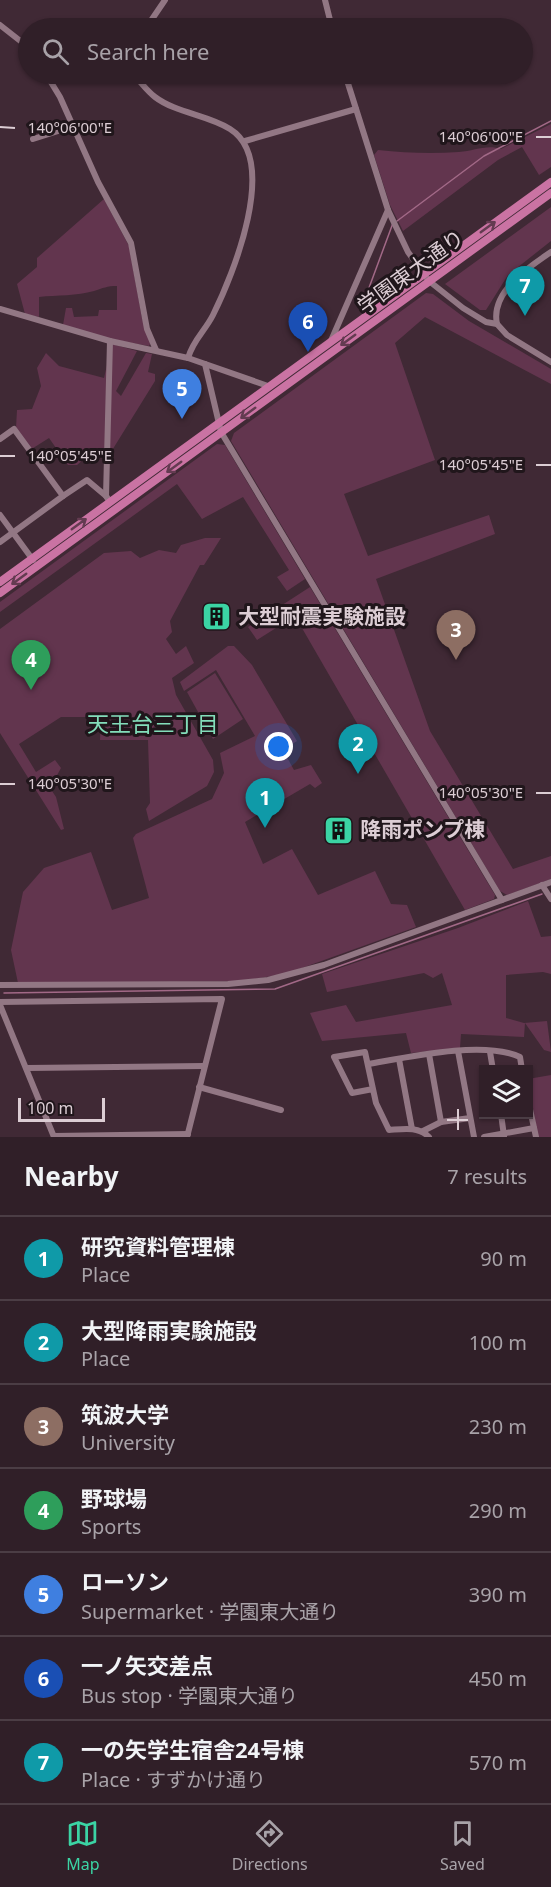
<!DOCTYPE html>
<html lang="en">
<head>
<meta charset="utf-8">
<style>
	:root { --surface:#301f28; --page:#3c2c34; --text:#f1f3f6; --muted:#a8a2a8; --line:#4b3d45; --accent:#3bd4a4 }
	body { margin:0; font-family:"Noto Sans","Noto Sans JP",sans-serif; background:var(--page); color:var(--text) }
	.controls { position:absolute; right:18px; bottom:18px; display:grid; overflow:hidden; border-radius:0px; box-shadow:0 2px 4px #0004 }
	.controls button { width:54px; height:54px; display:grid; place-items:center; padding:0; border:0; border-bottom:2px solid var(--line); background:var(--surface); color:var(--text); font:30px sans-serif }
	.scale { position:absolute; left:18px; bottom:15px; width:87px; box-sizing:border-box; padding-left:6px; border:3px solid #dccdd4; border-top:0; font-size:16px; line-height:21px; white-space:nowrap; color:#dccdd4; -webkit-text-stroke:4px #20161b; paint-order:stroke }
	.you { position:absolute; left:279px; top:747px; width:21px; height:21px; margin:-15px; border:4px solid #fff; border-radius:50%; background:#1a73e8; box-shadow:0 0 0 9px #1a73e833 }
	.badge { display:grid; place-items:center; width:39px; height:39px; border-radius:50%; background:var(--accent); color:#fff; font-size:20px; font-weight:700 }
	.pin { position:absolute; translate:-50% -50px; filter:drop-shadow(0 2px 3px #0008) }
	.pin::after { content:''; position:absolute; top:32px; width:21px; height:18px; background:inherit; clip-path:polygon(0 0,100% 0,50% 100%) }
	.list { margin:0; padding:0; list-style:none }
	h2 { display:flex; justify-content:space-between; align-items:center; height:78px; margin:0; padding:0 24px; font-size:26px }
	h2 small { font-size:20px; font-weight:400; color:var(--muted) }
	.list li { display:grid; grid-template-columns:39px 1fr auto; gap:18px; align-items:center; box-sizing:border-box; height:84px; padding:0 24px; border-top:2px solid var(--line) }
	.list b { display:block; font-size:22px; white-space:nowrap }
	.list p { margin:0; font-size:20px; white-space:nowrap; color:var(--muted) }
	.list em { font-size:20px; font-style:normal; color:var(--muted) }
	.icon { flex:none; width:33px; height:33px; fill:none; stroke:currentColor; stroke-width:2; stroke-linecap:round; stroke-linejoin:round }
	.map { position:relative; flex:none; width:551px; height:1137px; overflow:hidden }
	.search { position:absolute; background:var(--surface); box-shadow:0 2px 4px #0004; left:18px; right:18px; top:18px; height:66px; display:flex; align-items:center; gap:15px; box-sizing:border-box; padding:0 21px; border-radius:33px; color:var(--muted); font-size:22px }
	.sheet { height:666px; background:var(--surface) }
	nav { display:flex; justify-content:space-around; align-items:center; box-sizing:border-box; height:84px; border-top:2px solid var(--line); background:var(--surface); font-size:16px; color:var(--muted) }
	nav a { display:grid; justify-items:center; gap:3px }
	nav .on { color:var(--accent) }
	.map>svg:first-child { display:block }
	.green { fill:#62354e }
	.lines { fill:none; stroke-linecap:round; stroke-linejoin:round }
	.stream { stroke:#a26987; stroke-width:1.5 }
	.minor { stroke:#927784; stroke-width:6 }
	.major { stroke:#ca73a3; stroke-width:8 }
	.oneway { stroke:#643b51 }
	.ticks { fill:none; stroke:#dccdd4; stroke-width:2 }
	.labels { text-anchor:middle; stroke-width:6; stroke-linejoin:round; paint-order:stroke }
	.street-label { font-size:21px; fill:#dccdd4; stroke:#20161b }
	.poi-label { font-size:21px; font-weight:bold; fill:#dccdd4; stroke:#20161b; text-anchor:start }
	.neighbourhood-label { font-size:22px; fill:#83ddba; stroke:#20161b }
	.ticks-label { font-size:15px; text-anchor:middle; fill:#dccdd4; stroke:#20161b; stroke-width:6; stroke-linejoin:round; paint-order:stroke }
</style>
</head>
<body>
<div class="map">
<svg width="551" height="1137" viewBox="0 0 551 1137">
	<rect width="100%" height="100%" fill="#402935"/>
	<!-- green -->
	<g class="green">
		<path d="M551,124V167L539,175L522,147L498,160L403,231L390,205L374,155L378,150C405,153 432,154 459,152C474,151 487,144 501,149Z"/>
		<path d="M104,199L129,246L142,318L151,342L149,346L109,339L63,325L66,308H72L74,317L98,316L99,310H117V286C107,286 103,288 94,291C77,296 57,295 39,297V317L25,314L17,284L37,267V258Z"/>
		<path d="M551,207V241L508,275L486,310H480L445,284Z"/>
		<path d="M426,293L433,294L469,321L551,369V384L425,317L395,343L435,460L344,494L368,556L489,515L495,534L376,579L430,731L513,869L551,856V879L507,895L500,891L231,441L234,433Z"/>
		<path d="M112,344L137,351L116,391L121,396L146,353L152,354L148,372L155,374V381L111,452H92L77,465H68L49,438L30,450L16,428L17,410L32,409L41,386L37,368L46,353L59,366L104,378Z"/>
		<path d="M217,444L225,445L305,579L287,591L277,577L289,570L243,497L202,519L177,484L0,612V602Z"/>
		<path d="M205,538H221L204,565H200L170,621L172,632L166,639L176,654L186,646L194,663L172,678L176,695L213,760L214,772L207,786L149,821L146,809L150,803L148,740H100L101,717H61L19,744L36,772L55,760L61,768L50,788L56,797L64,829L61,830L0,733V629L104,553L131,551L140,558L159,550L176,553L181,545Z"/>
		<path d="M310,587L495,895L494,899L465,910L295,616L257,640L248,627Z"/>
		<path d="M228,646H234L252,665L297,741L283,750L294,770L311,765L322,783L315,788L310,784L245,822L263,864L292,849L318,895L375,871L391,904L407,905L416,927L288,973L245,981L18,983L11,950L23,892L44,868L91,852L112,910L149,898L133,838L136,834L212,799L224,773L220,753L255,736L216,670L184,691L180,682Z"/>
		<path d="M215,673L243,719L213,739L187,692Z"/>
		<path d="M528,901L541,937L551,936V974L543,972L506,975V1018L524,1023L547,1021L551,1052L544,1050L525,1023L524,1037L461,1034L460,1048L411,1053L406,1033L322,1041L310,1013L346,1005L356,1022L452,1005L442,973L433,978L424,973L327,992L322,974L458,928Z"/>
		<path d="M551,1075V1137H538L528,1079Z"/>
	</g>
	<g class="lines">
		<!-- stream -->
		<g class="stream">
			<path d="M397,221L484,156L551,121"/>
			<path d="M363,304L393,223"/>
			<path d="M4,993L275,989L542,894"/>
		</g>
		<!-- minor -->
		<g class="minor">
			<path d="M325,0L332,28"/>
			<path d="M0,25L28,47"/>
			<path d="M146,28L165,0"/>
			<path d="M46,74L60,97L98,182L131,243L147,329L156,350"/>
			<path d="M133,74C140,81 147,91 155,97C176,113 208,115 230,129C280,160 233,275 213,315C205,331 193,340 188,358"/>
			<path d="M345,74L388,210L408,252L429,281L463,308L486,322L497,324L507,335L551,362"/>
			<path d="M33,139L74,126"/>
			<path d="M245,141L356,109"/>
			<path d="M0,309L110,341L188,358L268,386"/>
			<path d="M497,324C490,292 529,267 551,252"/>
			<path d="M330,343L388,210"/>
			<path d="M205,364L221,432L502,900"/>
			<path d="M0,439L14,429L63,496L0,542"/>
			<path d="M63,496L87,480L106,496"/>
			<path d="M110,502L106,496L110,341"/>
			<path d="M0,515L33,560"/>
			<path d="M542,885L551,899"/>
			<path d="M0,985L228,984L268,980L324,965L551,882"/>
			<path d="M0,1002L222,999L187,1137"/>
			<path d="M0,1005L54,1137"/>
			<path d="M458,1051L474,1137"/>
			<path d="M490,1052L493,1070"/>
			<path d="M429,1054L441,1122"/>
			<path d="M399,1059L412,1129"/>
			<path d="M369,1064C408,1057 484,1040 520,1057L522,1070"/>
			<path d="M27,1068L204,1066"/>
			<path d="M199,1087L281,1110"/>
			<path d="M373,1089L352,1093L334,1057L365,1052L376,1103L389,1130C403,1129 418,1126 429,1137"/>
			<path d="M528,1100L536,1137"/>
			<path d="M501,1114L504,1136"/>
			<path d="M423,1131L441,1122L470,1118"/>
			<path d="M54,1136L188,1134"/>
			<path d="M484,1137L534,1128"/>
		</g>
		<!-- major -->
		<g class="major">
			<path d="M0,582L551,182"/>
			<path d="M0,593L551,193"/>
		</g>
	</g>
	<!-- one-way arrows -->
	<defs><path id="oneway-shaft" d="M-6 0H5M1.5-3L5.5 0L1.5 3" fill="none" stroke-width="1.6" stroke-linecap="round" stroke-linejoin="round" transform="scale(1.5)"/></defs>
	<g class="oneway">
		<use href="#oneway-shaft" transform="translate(488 227) rotate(-36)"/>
		<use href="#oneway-shaft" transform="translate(348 340) rotate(144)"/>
		<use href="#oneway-shaft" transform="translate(248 413) rotate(144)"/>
		<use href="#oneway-shaft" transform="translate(174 467) rotate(144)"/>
		<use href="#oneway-shaft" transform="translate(79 524) rotate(-36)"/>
		<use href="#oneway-shaft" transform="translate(19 579) rotate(144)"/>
	</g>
	<!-- ticks -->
	<path class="ticks" d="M0,127L15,128M536,137H551M0,456H15M536,465H551M0,784H15M536,793H551M447,1120H468M458,1130V1109"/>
	<!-- icons -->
	<defs>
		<symbol id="building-square" viewBox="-11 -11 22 22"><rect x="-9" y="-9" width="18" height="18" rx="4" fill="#3bd4a4" stroke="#20161b"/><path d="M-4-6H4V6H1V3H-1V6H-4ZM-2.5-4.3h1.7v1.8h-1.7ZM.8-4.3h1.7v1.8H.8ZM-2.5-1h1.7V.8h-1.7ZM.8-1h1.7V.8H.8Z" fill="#111"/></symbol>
	</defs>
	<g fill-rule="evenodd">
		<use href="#building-square" x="200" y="600" width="33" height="33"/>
		<use href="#building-square" x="322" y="814" width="33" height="33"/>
	</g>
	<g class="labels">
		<!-- street labels -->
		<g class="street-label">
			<text transform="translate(411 272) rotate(-36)" y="7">学園東大通り</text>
		</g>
		<!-- poi labels -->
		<g class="poi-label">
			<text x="238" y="624">大型耐震実験施設</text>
			<text x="360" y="837">降雨ポンプ棟</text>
		</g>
		<!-- neighbourhood labels -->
		<g class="neighbourhood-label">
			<text x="153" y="732">天王台三丁目</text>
		</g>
	</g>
	<g class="ticks-label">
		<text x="70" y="133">140°06'00"E</text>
		<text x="481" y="142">140°06'00"E</text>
		<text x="70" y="461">140°05'45"E</text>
		<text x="481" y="470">140°05'45"E</text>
		<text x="70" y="789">140°05'30"E</text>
		<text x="481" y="798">140°05'30"E</text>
	</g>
</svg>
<div class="controls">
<button><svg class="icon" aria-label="layers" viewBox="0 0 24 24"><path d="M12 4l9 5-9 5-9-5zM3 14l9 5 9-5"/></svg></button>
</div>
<div class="scale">100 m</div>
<div class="you"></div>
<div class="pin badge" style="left:265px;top:828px;background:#0f9aa8">1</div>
<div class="pin badge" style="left:358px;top:774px;background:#0f9aa8">2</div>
<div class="pin badge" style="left:456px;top:660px;background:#8d6e63">3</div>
<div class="pin badge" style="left:31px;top:690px;background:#2e9e5b">4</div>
<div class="pin badge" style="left:182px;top:419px;background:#3f7fe0">5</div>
<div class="pin badge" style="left:308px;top:352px;background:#1a4fb4">6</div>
<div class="pin badge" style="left:525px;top:316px;background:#0f9aa8">7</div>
<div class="search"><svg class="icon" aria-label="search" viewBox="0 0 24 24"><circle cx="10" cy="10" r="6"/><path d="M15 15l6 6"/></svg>Search here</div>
</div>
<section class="sheet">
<h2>Nearby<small>7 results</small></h2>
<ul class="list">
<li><span class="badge" style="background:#0f9aa8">1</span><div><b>研究資料管理棟</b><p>Place</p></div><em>90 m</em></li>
<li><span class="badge" style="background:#0f9aa8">2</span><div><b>大型降雨実験施設</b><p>Place</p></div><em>100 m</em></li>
<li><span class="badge" style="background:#8d6e63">3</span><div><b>筑波大学</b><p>University</p></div><em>230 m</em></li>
<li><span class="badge" style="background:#2e9e5b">4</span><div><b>野球場</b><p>Sports</p></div><em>290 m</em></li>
<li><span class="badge" style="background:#3f7fe0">5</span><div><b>ローソン</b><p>Supermarket · 学園東大通り</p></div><em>390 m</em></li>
<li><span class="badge" style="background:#1a4fb4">6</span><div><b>一ノ矢交差点</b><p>Bus stop · 学園東大通り</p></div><em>450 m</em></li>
<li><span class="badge" style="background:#0f9aa8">7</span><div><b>一の矢学生宿舎24号棟</b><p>Place · すずかけ通り</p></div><em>570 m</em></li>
</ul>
</section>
<nav>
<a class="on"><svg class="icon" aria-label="map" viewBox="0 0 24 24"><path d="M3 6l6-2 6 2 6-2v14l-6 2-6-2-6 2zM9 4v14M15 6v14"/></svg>Map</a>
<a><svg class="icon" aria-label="directions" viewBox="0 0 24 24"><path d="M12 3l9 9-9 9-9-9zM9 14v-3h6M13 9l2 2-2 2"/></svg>Directions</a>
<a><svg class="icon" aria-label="saved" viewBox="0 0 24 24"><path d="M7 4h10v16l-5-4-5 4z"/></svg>Saved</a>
</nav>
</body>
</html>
